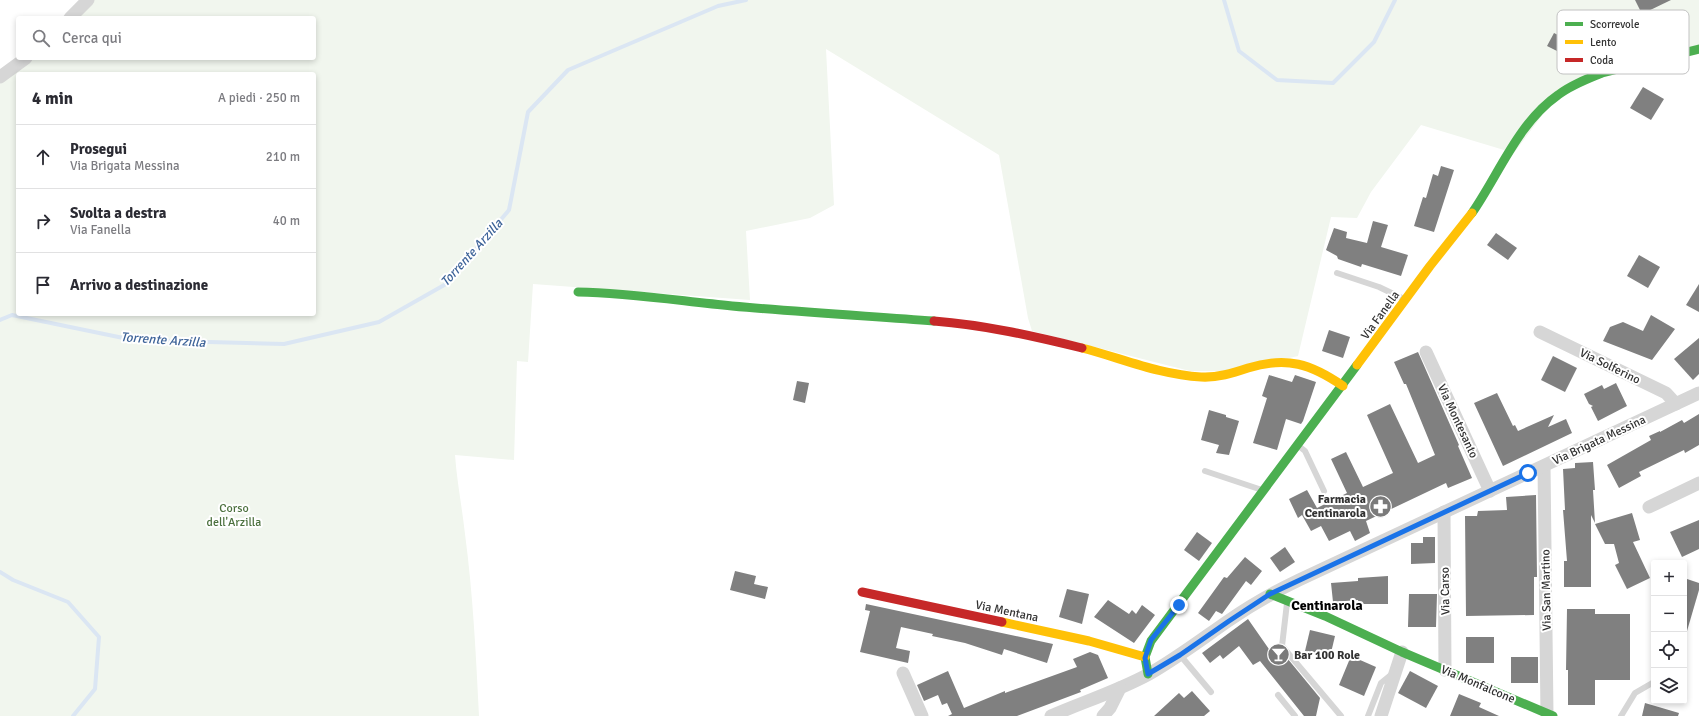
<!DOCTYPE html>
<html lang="it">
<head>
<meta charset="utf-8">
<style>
	:root { --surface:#fff; --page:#f7f7f7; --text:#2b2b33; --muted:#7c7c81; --line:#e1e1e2 }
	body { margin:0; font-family:Signika,sans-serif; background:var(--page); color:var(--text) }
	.controls { position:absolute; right:12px; bottom:12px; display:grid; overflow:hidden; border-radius:4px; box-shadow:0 2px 6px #0003 }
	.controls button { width:36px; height:36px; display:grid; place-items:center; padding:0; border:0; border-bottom:1px solid var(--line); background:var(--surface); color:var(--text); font:20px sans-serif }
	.stop { position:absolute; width:12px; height:12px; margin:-9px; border:3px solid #1a73e8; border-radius:50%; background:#fff }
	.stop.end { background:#1a73e8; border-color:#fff; box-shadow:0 1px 4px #0008 }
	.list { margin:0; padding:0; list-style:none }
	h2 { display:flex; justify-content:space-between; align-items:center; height:52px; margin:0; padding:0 16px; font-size:17px }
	h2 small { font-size:13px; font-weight:400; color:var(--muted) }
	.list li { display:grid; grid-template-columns:26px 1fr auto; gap:12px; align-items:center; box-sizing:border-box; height:64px; padding:0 16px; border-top:1px solid var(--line) }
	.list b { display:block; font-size:15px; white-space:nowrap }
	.list p { margin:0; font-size:13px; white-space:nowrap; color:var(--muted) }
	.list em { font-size:13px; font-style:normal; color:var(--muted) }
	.icon { flex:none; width:22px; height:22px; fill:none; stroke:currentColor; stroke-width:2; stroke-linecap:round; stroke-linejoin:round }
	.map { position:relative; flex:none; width:1699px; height:716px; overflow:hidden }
	.search { position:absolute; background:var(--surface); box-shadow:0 2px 6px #0003; left:16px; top:16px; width:300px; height:44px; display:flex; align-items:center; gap:10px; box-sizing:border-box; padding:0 14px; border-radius:4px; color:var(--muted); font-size:15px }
	.panel { position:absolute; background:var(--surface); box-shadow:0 2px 6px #0003; left:16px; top:72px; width:300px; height:244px; border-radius:4px }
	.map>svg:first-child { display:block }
	.green { fill:#f1f6ee; fill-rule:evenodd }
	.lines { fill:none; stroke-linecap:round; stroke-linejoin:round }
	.stream { stroke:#dbe6f3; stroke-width:4 }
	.building { fill:#808080 }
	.lane { stroke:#d6d6d6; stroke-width:6 }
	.street { stroke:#d6d6d6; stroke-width:13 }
	.fast { stroke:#4caf50; stroke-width:9 }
	.slow { stroke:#ffc107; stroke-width:9 }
	.jam { stroke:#c62828; stroke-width:9 }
	.route { stroke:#1a73e8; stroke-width:5 }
	.labels { text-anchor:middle; stroke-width:4; stroke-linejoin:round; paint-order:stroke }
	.street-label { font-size:12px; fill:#323232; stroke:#fff }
	.poi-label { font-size:12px; font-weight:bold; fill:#323232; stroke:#fff; text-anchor:end }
	.park-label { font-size:12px; fill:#4b703d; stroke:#fff }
	.water-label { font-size:13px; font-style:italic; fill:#3c6298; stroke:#fff }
	.quarter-label { font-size:14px; font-weight:bold; fill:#000; stroke:#fff }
	.key { fill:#fff; stroke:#c2c2c2; stroke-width:1 }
	.key-label { font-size:11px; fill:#323232 }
</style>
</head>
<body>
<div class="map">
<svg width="1699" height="716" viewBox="0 0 1699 716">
	<rect width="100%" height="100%" fill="#fff"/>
	<!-- green -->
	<path class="green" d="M89,0H1699V49L1561,90L1514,153L1421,125L1371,192L1357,218L1331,217L1298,356L1232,371H1190L1032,331L1028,318L999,155L826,49L834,205L810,218L746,231L750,300L533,284L528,362L517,361L514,460L455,455C457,482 462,507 465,534C473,594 476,655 479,716H0V76L29,58H314V18H71ZM18,74H314V314H18Z"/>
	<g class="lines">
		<!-- stream -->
		<g class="stream">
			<path d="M1224,0L1239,51L1277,80L1333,83L1374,42L1395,0"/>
			<path d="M0,320L12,315L133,340L284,344L379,322L446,284L509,210L528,112L568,70L718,6L746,0"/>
			<path d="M0,572L13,580L68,602L99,637L95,689L73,716"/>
		</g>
	</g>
	<!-- building -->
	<g class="building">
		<path d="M1635,0H1671L1642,14Z"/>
		<path d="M1554,33L1564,38L1557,51L1547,46Z"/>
		<path d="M1643,87L1664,99L1651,120L1630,108Z"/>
		<path d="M1441,166L1454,170L1434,232L1414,226L1423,197L1426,198L1433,174L1438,176Z"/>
		<path d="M1373,221L1388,225L1381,247L1408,255L1401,276L1362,264L1361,267L1338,259L1337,256L1326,250L1334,228L1347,232L1346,238L1367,243Z"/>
		<path d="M1496,233L1517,248L1508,260L1487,245Z"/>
		<path d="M1639,255L1660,267L1648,288L1627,276Z"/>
		<path d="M1699,284V312L1686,305Z"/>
		<path d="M1651,315L1675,329L1652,360L1603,341L1610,327L1623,322L1643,331Z"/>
		<path d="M1329,330L1350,337L1343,358L1322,351Z"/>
		<path d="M1699,338V374L1693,380L1674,359Z"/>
		<path d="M1418,352L1459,445L1458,446L1472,478L1448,488L1446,483L1366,521L1370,533L1355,541L1350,531L1329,541L1321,526L1311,531L1302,515L1298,518L1289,499L1307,490L1317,508L1347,493L1331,459L1346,452L1363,487L1393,473L1367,415L1390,404L1418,463L1435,455L1406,384H1404L1394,362Z"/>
		<path d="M1553,356L1577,368L1565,392L1541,380Z"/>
		<path d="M1269,375L1292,382L1295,375L1316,382L1303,421L1301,424L1286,419L1277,450L1253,443L1267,398L1262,396Z"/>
		<path d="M797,381L809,383L805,403L793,400Z"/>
		<path d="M1616,383L1627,406L1598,421L1591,407L1593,406L1589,404L1584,394L1602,385L1604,389Z"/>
		<path d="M1497,393L1513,426L1515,425L1518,431L1554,415L1548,427L1566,419L1572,433L1503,466L1474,403Z"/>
		<path d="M1209,410L1226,415V417L1239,421L1229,455L1216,453L1219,445L1201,440Z"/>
		<path d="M1699,414V445L1685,453L1684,450L1639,472L1641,476L1619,488L1607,465L1651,440L1649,436L1660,431V432L1682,420L1684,423Z"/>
		<path d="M1593,462L1595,490H1593L1595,523L1591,515V587H1564V561H1567L1563,510H1565L1563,469L1575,468V463Z"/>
		<path d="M1536,495L1537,577H1534V615L1466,616L1465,516H1477L1478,511L1507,510L1506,497Z"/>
		<path d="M1632,513L1640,540L1633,542L1650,578L1627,589L1615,565L1619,563L1614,544H1605L1595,524Z"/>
		<path d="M1699,520V549L1682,557L1670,532Z"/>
		<path d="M1197,532L1212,543L1199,561L1184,550Z"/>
		<path d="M1423,537H1435V563L1411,564V543H1423Z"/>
		<path d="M1285,547L1295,562L1280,572L1270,558Z"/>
		<path d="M1245,557L1262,571L1251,585L1246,581L1222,614L1216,611L1209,621L1198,613L1224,577L1227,578Z"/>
		<path d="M735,571L756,576L754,584L768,587L765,599L730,590Z"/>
		<path d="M1388,576V604H1359L1358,600L1333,602L1331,583L1358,581V578Z"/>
		<path d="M1684,578L1699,583V590L1687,631H1684Z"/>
		<path d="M1067,589L1089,594L1082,624L1059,617Z"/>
		<path d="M1409,594H1437L1436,627H1408Z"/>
		<path d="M1108,600L1129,614L1132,610L1136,614L1142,605L1155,615L1134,643L1094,617Z"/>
		<path d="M866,604L1053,644L1047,663L1004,649L1002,655L965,643L932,636L933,634L901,627L896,648L910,651L908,663L860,652L870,611L865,610Z"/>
		<path d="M1567,609H1595V614H1630V680H1595V705H1568V670H1566Z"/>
		<path d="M1248,619L1271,652L1278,647L1320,698L1316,716H1304L1260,661L1253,665L1239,646L1223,659L1220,655L1210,663L1202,653Z"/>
		<path d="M1310,630L1335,636L1330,657L1305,651Z"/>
		<rect x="1466" y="637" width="28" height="26"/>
		<path d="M1090,652L1098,655L1108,678L1080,690L1081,692L1017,716H948L952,714L947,703L942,705L938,695L924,701L917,685L948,671L964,708L1005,691V693L1077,667L1073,659Z"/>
		<path d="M1351,656L1376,667L1364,696L1339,685Z"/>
		<rect x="1511" y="657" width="27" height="26"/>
		<path d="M1410,671L1438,686L1426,708L1398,693Z"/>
		<path d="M1192,691L1210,711L1204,716H1154L1179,693L1184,698Z"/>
		<path d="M1459,694L1481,703L1479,707L1499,716H1450Z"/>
		<path d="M1645,703L1679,713L1678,716H1642Z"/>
	</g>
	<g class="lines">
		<!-- lane -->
		<g class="lane">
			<path d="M1337,273L1379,287L1404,299"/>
			<path d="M1300,447L1305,451L1324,491"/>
			<path d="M1205,471L1262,490"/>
			<path d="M1287,603L1282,646L1341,716"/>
			<path d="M1180,655L1211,692"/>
			<path d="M1278,695L1295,716"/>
			<path d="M1368,716L1381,683L1392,674"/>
			<path d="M1621,716L1635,693L1654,682"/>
		</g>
		<!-- street -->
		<g class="street">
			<path d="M70,18L88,0"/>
			<path d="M0,77L26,58"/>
			<path d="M1540,332L1666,393L1676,404"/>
			<path d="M1426,352L1490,491"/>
			<path d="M1544,466L1547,714"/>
			<path d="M1649,507L1699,483"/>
			<path d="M1444,512L1445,670"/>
			<path d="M903,673L922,716"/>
			<path d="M1051,716C1083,702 1118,691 1149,674C1177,658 1202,639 1228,621C1251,605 1274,592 1299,580L1699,393"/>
			<path d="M1103,716L1110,708L1120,688"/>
			<path d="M1381,716L1402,652"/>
		</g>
		<!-- fast -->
		<g class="fast">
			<path d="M1472,213C1499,174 1518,123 1558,95C1571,85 1587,79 1602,73L1699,49"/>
			<path d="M578,292C630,293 680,301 732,306C799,312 867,316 934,321"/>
			<path d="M1270,594L1325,616L1402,652L1553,716"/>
			<path d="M1148,674L1145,657L1151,641L1357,365"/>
		</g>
		<!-- slow -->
		<g class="slow">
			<path d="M1082,348C1121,358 1160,375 1201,377C1217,378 1233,373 1248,368C1287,356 1311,364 1343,386"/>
			<path d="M1357,365L1430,266L1472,213"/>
			<path d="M1002,622L1089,641L1145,657"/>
		</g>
		<!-- jam -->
		<g class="jam">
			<path d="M934,321C985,325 1033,336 1082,348"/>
			<path d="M862,592L1002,622"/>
		</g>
	</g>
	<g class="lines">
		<!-- route -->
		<path class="route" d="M1179,605L1151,640L1145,658L1148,674L1180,655L1229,621L1270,594L1528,473"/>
	</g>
	<!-- icons -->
	<defs>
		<symbol id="pharmacy-disc" viewBox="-11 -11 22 22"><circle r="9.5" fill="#7a7a7a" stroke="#fff"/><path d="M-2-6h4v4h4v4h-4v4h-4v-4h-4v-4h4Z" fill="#fff"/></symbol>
		<symbol id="bar-disc" viewBox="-11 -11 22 22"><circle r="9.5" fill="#7a7a7a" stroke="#fff"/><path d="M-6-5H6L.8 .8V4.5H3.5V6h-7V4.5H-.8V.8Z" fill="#fff"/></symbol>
	</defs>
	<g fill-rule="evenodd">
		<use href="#pharmacy-disc" x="1368" y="494" width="25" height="25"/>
		<use href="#bar-disc" x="1266" y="642" width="25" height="25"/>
	</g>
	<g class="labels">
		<!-- street labels -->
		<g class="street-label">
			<text transform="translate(1380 315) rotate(-54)" y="4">Via Fanella</text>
			<text transform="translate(1610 366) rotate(26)" y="4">Via Solferino</text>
			<text transform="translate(1458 421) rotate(65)" y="4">Via Montesanto</text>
			<text transform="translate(1599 440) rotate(-25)" y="4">Via Brigata Messina</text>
			<text transform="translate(1546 590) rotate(-91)" y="4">Via San Martino</text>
			<text transform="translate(1445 591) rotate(-91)" y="4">Via Carso</text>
			<text transform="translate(1007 611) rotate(12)" y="4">Via Mentana</text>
			<text transform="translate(1478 684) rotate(23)" y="4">Via Monfalcone</text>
		</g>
		<!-- poi labels -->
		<g class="poi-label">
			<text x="1366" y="503">Farmacia<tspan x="1366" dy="14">Centinarola</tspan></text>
			<text x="1294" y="659" text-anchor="start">Bar 100 Role</text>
		</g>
		<!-- park labels -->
		<g class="park-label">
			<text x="234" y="512">Corso<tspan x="234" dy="14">dell'Arzilla</tspan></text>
		</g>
		<!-- water labels -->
		<g class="water-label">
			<text transform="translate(471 252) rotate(-48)" y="5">Torrente Arzilla</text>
			<text transform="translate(163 339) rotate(4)" y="5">Torrente Arzilla</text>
		</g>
		<!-- quarter labels -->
		<g class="quarter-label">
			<text x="1327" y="610">Centinarola</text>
		</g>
	</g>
	<!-- legend -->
	<rect x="1557" y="10" width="132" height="64" rx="6" class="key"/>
	<rect x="1565" y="22" width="18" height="4" fill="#4caf50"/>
	<rect x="1565" y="40" width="18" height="4" fill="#ffc107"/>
	<rect x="1565" y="58" width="18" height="4" fill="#c62828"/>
	<g class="key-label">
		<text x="1590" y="28">Scorrevole</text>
		<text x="1590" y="46">Lento</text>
		<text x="1590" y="64">Coda</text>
	</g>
</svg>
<div class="controls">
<button>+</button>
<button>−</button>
<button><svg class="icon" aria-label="locate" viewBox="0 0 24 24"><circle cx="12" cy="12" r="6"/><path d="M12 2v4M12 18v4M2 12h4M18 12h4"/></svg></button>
<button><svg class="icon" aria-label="layers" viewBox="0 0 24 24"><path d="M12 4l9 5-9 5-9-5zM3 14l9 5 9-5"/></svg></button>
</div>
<div class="stop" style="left:1528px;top:473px"></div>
<div class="stop end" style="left:1179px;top:605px"></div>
<div class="search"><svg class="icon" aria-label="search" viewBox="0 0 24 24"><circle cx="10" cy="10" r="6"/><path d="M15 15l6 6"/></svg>Cerca qui</div>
<section class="panel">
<h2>4 min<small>A piedi · 250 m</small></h2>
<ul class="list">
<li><svg class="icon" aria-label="ahead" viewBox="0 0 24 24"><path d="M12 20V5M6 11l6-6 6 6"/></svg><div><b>Prosegui</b><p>Via Brigata Messina</p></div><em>210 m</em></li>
<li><svg class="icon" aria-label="right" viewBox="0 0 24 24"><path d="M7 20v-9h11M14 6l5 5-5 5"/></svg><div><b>Svolta a destra</b><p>Via Fanella</p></div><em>40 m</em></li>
<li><svg class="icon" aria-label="arrive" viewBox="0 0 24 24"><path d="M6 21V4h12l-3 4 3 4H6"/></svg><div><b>Arrivo a destinazione</b></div></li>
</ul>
</section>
</div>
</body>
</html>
